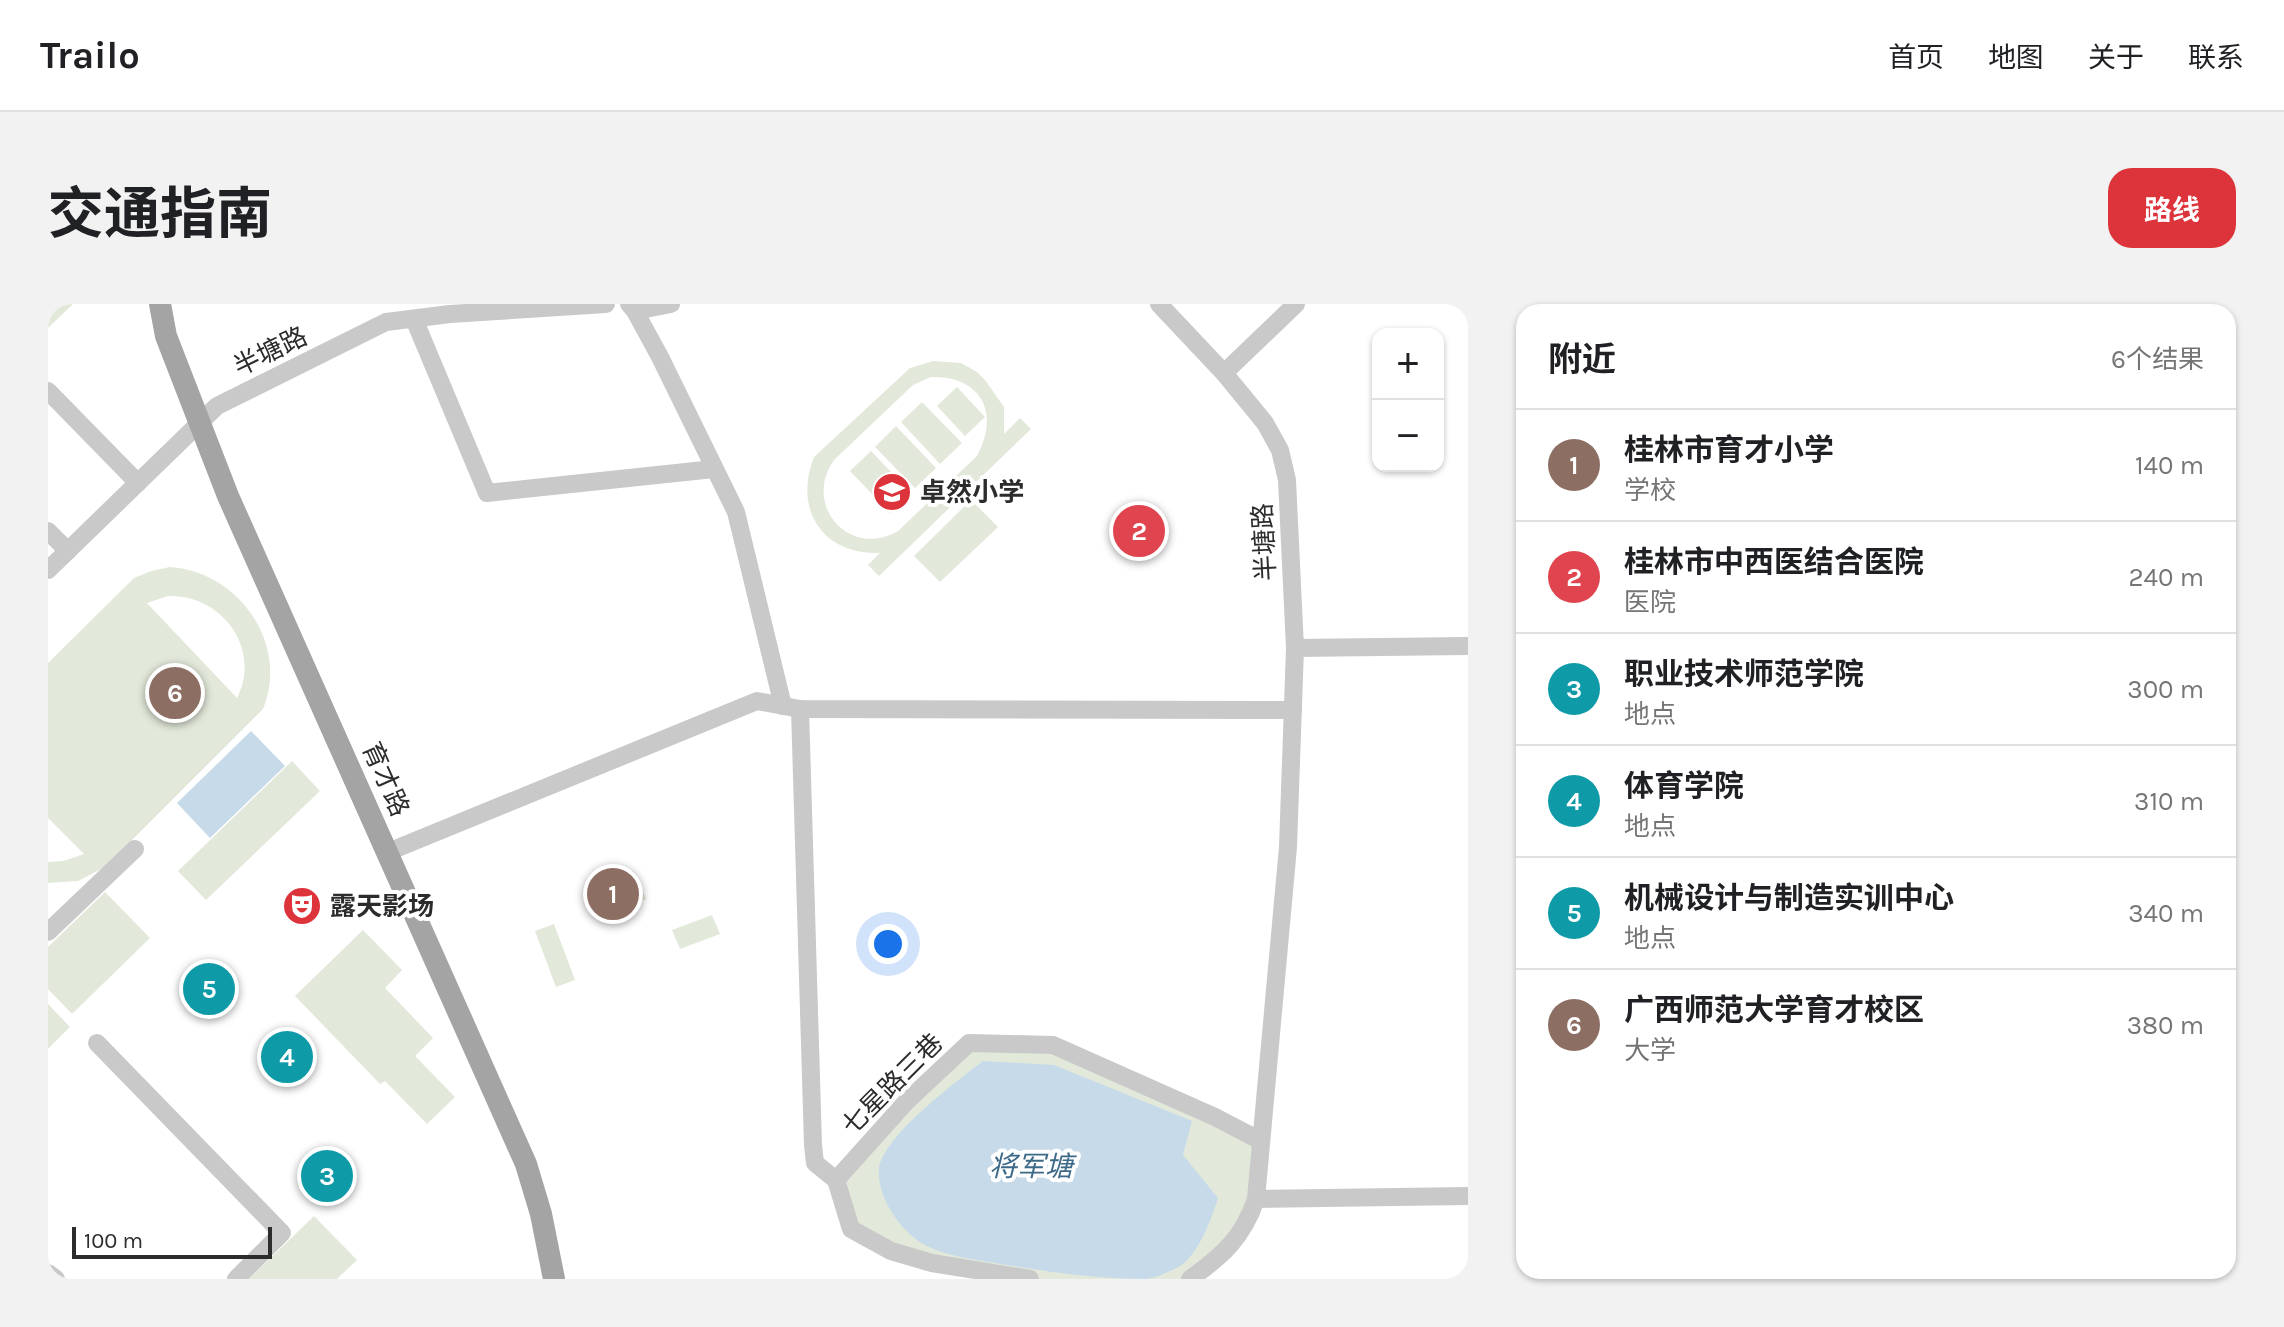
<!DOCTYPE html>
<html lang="zh">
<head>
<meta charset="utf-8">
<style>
	:root { --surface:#fff; --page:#f2f2f2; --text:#202124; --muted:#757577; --line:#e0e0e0; --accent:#dd343b }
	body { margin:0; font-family:Karla,"Noto Sans SC",sans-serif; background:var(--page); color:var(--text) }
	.controls { position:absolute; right:24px; top:24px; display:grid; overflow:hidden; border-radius:16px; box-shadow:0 2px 6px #0004 }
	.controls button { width:72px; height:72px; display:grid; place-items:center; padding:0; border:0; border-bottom:2px solid var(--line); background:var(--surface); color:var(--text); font:40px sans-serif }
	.scale { position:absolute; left:24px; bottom:20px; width:200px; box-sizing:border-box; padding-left:8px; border:4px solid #2c2c2c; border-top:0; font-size:22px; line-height:28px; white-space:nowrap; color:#2c2c2c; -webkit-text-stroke:6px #fff; paint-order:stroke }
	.you { position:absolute; left:840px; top:640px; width:28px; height:28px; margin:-20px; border:6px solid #fff; border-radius:50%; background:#1a73e8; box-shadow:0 0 0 12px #1a73e833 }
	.badge { display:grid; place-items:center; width:52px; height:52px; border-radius:50%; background:var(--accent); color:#fff; font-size:26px; font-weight:700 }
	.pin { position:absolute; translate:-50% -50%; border:4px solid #fff; box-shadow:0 2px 8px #0006 }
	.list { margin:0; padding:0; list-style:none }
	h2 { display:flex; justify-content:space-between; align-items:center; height:104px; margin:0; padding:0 32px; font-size:34px }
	h2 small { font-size:26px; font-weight:400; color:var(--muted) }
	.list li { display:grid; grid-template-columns:52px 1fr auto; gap:24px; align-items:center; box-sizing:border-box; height:112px; padding:0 32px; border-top:2px solid var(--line) }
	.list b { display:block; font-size:30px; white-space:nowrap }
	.list p { margin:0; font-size:26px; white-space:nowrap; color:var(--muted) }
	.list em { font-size:26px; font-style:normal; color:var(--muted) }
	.map { position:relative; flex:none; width:1420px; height:975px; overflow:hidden; border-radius:24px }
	header { display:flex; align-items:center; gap:48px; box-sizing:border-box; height:112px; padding:0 40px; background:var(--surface); border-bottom:2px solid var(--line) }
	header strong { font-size:38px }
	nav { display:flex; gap:44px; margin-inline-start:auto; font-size:28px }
	.intro { display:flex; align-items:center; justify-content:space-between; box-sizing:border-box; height:192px; padding:0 48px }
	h1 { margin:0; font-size:56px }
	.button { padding:20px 36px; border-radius:24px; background:var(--accent); color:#fff; font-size:28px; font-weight:700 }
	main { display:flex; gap:48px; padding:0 48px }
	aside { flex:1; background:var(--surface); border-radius:24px; box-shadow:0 2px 6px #0004 }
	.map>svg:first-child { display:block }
	.green { fill:#e2e9da; fill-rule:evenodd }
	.water { fill:#c6dae9 }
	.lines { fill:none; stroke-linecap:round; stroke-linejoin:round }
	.minor { stroke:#c9c9c9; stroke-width:18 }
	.major { stroke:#a4a4a4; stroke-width:22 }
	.labels { text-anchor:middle; stroke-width:8; stroke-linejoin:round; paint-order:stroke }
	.street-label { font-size:26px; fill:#2c2c2c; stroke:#fff }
	.poi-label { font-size:26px; font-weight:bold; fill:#2c2c2c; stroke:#fff; text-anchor:start }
	.water-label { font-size:28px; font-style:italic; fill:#3e6a8a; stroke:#fff }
</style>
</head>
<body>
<header>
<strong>Trailo</strong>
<nav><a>首页</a><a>地图</a><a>关于</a><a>联系</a></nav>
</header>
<div class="intro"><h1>交通指南</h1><a class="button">路线</a></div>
<main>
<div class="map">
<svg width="1420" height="975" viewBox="0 0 1420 975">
	<rect width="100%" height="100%" fill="#fff"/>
	<!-- green -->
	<g class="green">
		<path d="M0,0H25L0,24Z"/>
		<path d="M885,57L913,59L929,68L937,76L956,103V130L972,114L983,125L831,272L820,261L832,249C775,251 745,206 766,153L862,64ZM883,73C934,72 952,109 929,152L850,227C802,255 754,202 786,156L865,81Z"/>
		<path d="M909,83L937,113L917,132L889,102Z"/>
		<path d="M874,98L914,139L892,160L853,118Z"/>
		<path d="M848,122L888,164L867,184L827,143Z"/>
		<path d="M823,147L863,189L842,209L802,167Z"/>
		<path d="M923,196L950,223L892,278L866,252Z"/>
		<path d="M122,263C190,267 242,340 215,405L57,563L30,577L0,579V558L15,557L36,550L0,514V359L86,274L103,267ZM120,292C174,290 214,345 189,394L99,299Z"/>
		<path d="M244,457L272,487L158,596L130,567Z"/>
		<path d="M586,567L598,595L553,615L541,587Z"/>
		<path d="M57,588L102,634L24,710L0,685V643Z"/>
		<path d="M664,611L672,630L632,645L624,626Z"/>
		<path d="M506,620L527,676L508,683L487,627Z"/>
		<path d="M315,626L354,666L337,684L385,734L367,752L407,793L379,820L337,777L332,780L247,692Z"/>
		<path d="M0,700L22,723L0,745Z"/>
		<path d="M921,739L1005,741L1213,837L1200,918L1142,975H982L884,959L803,925L788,876Z"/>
		<path d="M266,912L309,956L289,975H201Z"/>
	</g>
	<!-- water -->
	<g class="water">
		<path d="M203,427L237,462L162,534L129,499Z"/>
		<path d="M935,757L1006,761L1144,817L1135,851L1170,894C1164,914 1150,951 1132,962C1123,967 1108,974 1098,975C1050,975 1000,968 953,960C929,956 903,953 881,943C856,932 828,894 831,865C835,832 908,778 935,757Z"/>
	</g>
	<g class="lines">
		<!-- minor -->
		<g class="minor">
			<path d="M581,0L587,7L612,53L688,208L735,402"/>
			<path d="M1111,0L1176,69L1217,119L1232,146L1239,176L1247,344L1420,342"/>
			<path d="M587,7L623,0"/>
			<path d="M366,15L439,189L666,165"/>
			<path d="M1176,69L1248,0"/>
			<path d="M0,87L90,179"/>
			<path d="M0,227L20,247"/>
			<path d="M0,266L169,102L338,18L402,10L558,0"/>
			<path d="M752,405L765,841L767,859L788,876"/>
			<path d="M340,548L709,397L752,405L1245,406"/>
			<path d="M0,628L87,545"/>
			<path d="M49,739L234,929L188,975"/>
			<path d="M1208,895L1240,543L1247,344"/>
			<path d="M0,969L8,975"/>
			<path d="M982,975L884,959L843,947L803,925L788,876L858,798L921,739L1005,741L1167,813L1213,837"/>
			<path d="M1142,975C1174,952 1195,934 1208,895L1420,892"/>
		</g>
		<!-- major -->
		<path class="major" d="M112,0L118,32L180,192L478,860L493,910L506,975"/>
	</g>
	<!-- icons -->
	<defs>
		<symbol id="school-disc" viewBox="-11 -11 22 22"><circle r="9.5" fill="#dd343b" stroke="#fff"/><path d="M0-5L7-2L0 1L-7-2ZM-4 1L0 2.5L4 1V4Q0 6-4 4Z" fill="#fff"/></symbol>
		<symbol id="theatre-disc" viewBox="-11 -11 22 22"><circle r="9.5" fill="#dd343b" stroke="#fff"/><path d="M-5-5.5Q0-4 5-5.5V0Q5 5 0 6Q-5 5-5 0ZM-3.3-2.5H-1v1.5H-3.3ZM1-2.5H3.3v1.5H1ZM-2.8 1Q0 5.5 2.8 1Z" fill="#fff"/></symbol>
	</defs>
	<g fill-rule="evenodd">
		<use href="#school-disc" x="822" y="166" width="44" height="44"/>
		<use href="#theatre-disc" x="232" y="580" width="44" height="44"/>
	</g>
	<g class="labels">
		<!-- street labels -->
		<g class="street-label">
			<text transform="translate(222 47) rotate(-26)" y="9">半塘路</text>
			<text transform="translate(1216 238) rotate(-93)" y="9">半塘路</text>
			<text transform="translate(338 475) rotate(66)" y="9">育才路</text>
			<text transform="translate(844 780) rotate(-45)" y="9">七星路三巷</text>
		</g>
		<!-- poi labels -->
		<g class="poi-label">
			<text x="872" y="197">卓然小学</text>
			<text x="282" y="611">露天影场</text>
		</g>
		<!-- water labels -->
		<g class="water-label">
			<text x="983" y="872">将军塘</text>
		</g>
	</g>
</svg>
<div class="controls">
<button>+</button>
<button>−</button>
</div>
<div class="scale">100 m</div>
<div class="you"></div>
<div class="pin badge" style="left:565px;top:590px;background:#8d6e63">1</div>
<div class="pin badge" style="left:1091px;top:227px;background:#e0444e">2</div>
<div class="pin badge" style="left:279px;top:872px;background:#0f9aa8">3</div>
<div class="pin badge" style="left:239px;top:753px;background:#0f9aa8">4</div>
<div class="pin badge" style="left:161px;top:685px;background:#0f9aa8">5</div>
<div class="pin badge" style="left:127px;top:389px;background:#8d6e63">6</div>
</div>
<aside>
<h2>附近<small>6个结果</small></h2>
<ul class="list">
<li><span class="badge" style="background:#8d6e63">1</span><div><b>桂林市育才小学</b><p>学校</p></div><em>140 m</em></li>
<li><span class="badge" style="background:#e0444e">2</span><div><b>桂林市中西医结合医院</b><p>医院</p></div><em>240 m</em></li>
<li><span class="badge" style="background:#0f9aa8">3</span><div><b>职业技术师范学院</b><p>地点</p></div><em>300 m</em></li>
<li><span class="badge" style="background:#0f9aa8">4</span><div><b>体育学院</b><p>地点</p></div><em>310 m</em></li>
<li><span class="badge" style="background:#0f9aa8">5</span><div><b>机械设计与制造实训中心</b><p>地点</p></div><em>340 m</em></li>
<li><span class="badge" style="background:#8d6e63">6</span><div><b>广西师范大学育才校区</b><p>大学</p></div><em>380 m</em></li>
</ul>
</aside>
</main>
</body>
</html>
